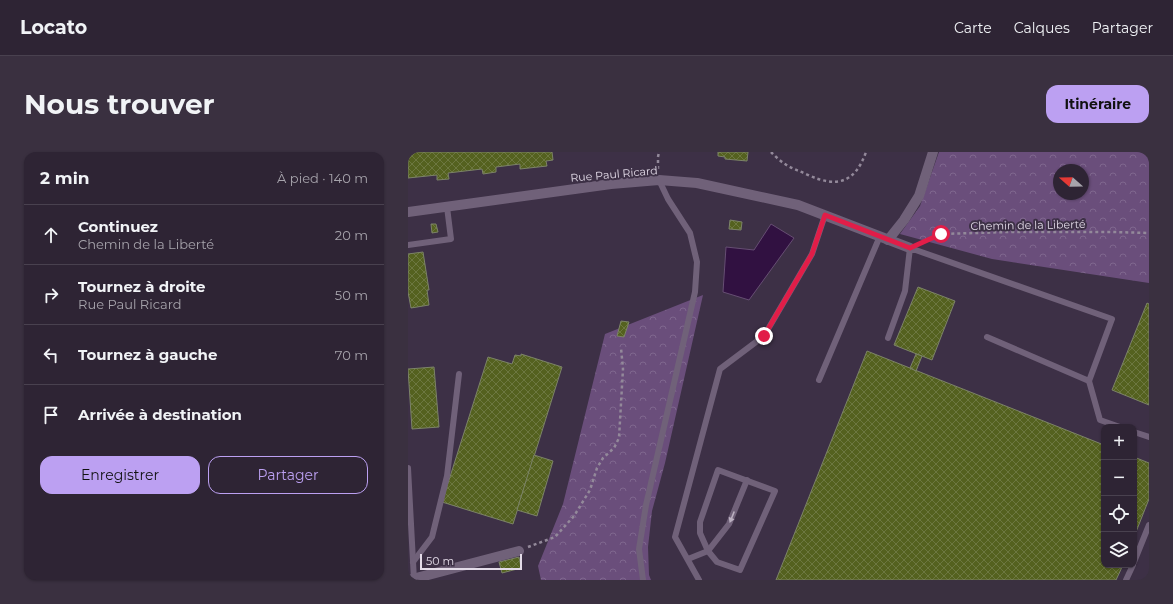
<!DOCTYPE html>
<html lang="fr">
<head>
<meta charset="utf-8">
<style>
	:root { --surface:#2e2434; --page:#3a3040; --text:#f1f3f6; --muted:#a7a4ac; --line:#49414f; --accent:#bca0f2 }
	body { margin:0; font-family:Montserrat,sans-serif; background:var(--page); color:var(--text) }
	.controls { position:absolute; right:12px; bottom:12px; display:grid; overflow:hidden; border-radius:8px; box-shadow:0 1px 3px #0004 }
	.controls button { width:36px; height:36px; display:grid; place-items:center; padding:0; border:0; border-bottom:1px solid var(--line); background:var(--surface); color:var(--text); font:20px sans-serif }
	.compass { position:absolute; left:645px; top:12px; width:36px; height:36px; border-radius:50%; background:var(--surface); box-shadow:0 1px 3px #0004; rotate:290deg }
	.scale { position:absolute; left:12px; bottom:10px; width:102px; box-sizing:border-box; padding-left:4px; border:2px solid #e3dbe8; border-top:0; font-size:11px; line-height:14px; white-space:nowrap; color:#e3dbe8; -webkit-text-stroke:3px #3d3046; paint-order:stroke }
	.stop { position:absolute; width:12px; height:12px; margin:-9px; border:3px solid #e11d48; border-radius:50%; background:#fff }
	.stop.end { background:#e11d48; border-color:#fff; box-shadow:0 1px 4px #0008 }
	.list { margin:0; padding:0; list-style:none }
	h2 { display:flex; justify-content:space-between; align-items:center; height:52px; margin:0; padding:0 16px; font-size:17px }
	h2 small { font-size:13px; font-weight:400; color:var(--muted) }
	.list li { display:grid; grid-template-columns:26px 1fr auto; gap:12px; align-items:center; box-sizing:border-box; height:60px; padding:0 16px; border-top:1px solid var(--line) }
	.list b { display:block; font-size:15px; white-space:nowrap }
	.list p { margin:0; font-size:13px; white-space:nowrap; color:var(--muted) }
	.list em { font-size:13px; font-style:normal; color:var(--muted) }
	.actions { display:flex; gap:8px; padding:12px 16px }
	.actions a { flex:1; padding:9px 0; border:1px solid var(--accent); border-radius:12px; text-align:center; font-size:14px; color:var(--accent) }
	.actions .main { background:var(--accent); color:#111 }
	.icon { flex:none; width:22px; height:22px; fill:none; stroke:currentColor; stroke-width:2; stroke-linecap:round; stroke-linejoin:round }
	.map { position:relative; flex:none; width:741px; height:428px; overflow:hidden; border-radius:12px }
	header { display:flex; align-items:center; gap:24px; box-sizing:border-box; height:56px; padding:0 20px; background:var(--surface); border-bottom:1px solid var(--line) }
	header strong { font-size:19px }
	nav { display:flex; gap:22px; margin-inline-start:auto; font-size:14px }
	.intro { display:flex; align-items:center; justify-content:space-between; box-sizing:border-box; height:96px; padding:0 24px }
	h1 { margin:0; font-size:28px }
	.button { padding:10px 18px; border-radius:12px; background:var(--accent); color:#111; font-size:14px; font-weight:700 }
	main { display:flex; gap:24px; padding:0 24px }
	aside { flex:1; background:var(--surface); border-radius:12px; box-shadow:0 1px 3px #0004 }
	.map>svg:first-child { display:block }
	.forest { fill:url(#forest-crowns); fill-rule:evenodd }
	.water { fill:#311141; stroke:#664e73 }
	.building { fill:url(#building-cross-hatch); stroke:#7c8368 }
	.lines { fill:none; stroke-linecap:round; stroke-linejoin:round }
	.path { stroke:#93899a; stroke-width:2.5; stroke-dasharray:3 3; stroke-linecap:butt }
	.service { stroke:#706179; stroke-width:6 }
	.minor { stroke:#706179; stroke-width:10 }
	.oneway { fill:#bbb0c1 }
	.route { stroke:#e11d48; stroke-width:5 }
	.labels { text-anchor:middle; stroke-width:4; stroke-linejoin:round; paint-order:stroke }
	.street-label { font-size:11px; fill:#e3dbe8; stroke:#3d3046 }
</style>
</head>
<body>
<header>
<strong>Locato</strong>
<nav><a>Carte</a><a>Calques</a><a>Partager</a></nav>
</header>
<div class="intro"><h1>Nous trouver</h1><a class="button">Itinéraire</a></div>
<main>
<aside>
<h2>2 min<small>À pied · 140 m</small></h2>
<ul class="list">
<li><svg class="icon" aria-label="ahead" viewBox="0 0 24 24"><path d="M12 20V5M6 11l6-6 6 6"/></svg><div><b>Continuez</b><p>Chemin de la Liberté</p></div><em>20 m</em></li>
<li><svg class="icon" aria-label="right" viewBox="0 0 24 24"><path d="M7 20v-9h11M14 6l5 5-5 5"/></svg><div><b>Tournez à droite</b><p>Rue Paul Ricard</p></div><em>50 m</em></li>
<li><svg class="icon" aria-label="left" viewBox="0 0 24 24"><path d="M17 20v-9H6M10 6l-5 5 5 5"/></svg><div><b>Tournez à gauche</b></div><em>70 m</em></li>
<li><svg class="icon" aria-label="arrive" viewBox="0 0 24 24"><path d="M6 21V4h12l-3 4 3 4H6"/></svg><div><b>Arrivée à destination</b></div></li>
</ul>
<div class="actions"><a class="main">Enregistrer</a><a>Partager</a></div>
</aside>
<div class="map">
<svg width="741" height="428" viewBox="0 0 741 428">
	<defs>
		<pattern id="forest-crowns" width="20" height="18" patternUnits="userSpaceOnUse"><rect width="20" height="18" fill="#6a4e7b"/><path d="M2 6a3 3 0 1 1 6 0M12 15a3 3 0 1 1 6 0" fill="none" stroke="#7f678e"/></pattern>
		<pattern id="building-cross-hatch" width="8" height="8" patternUnits="userSpaceOnUse"><rect width="8" height="8" fill="#54611f"/><path d="M0 0l8 8M0 8l8-8" fill="none" stroke="#6c7740"/></pattern>
	</defs>
	<rect width="100%" height="100%" fill="#3d3046"/>
	<!-- forest -->
	<g class="forest">
		<path d="M531,0H741V131L584,107L492,82L512,54ZM651,18H675V42H651Z"/>
		<path d="M295,143L257,311L244,359L240,395L241,423L243,428H133L130,414L155,352L197,182Z"/>
	</g>
	<!-- water -->
	<path class="water" d="M363,72L386,86L341,148L315,140L318,95L346,98Z"/>
	<!-- building -->
	<g class="building">
		<path d="M0,0H144L145,8L138,9L139,14L112,17V12L88,15V20L75,22L74,17L40,21L41,27L29,28V23L0,26Z"/>
		<path d="M310,0H340L339,9L317,7V5L310,4Z"/>
		<path d="M322,68L334,70L333,78L321,77Z"/>
		<path d="M23,72H28L30,80L24,81Z"/>
		<path d="M15,100L21,138H19L21,153L3,156L0,140V102Z"/>
		<path d="M510,135L547,149L524,208L486,193Z"/>
		<path d="M739,151L741,152V253L704,238Z"/>
		<path d="M213,169L221,170L216,185L209,184Z"/>
		<path d="M459,199L696,293V413H715L708,428H368Z"/>
		<path d="M113,202L154,215L105,372L34,350L80,205L104,212L107,203L113,204Z"/>
		<path d="M508,202L514,204L508,219L502,216Z"/>
		<path d="M26,215L31,275L4,277L0,217Z"/>
		<path d="M126,303L145,309L129,364L109,358Z"/>
		<path d="M726,305L741,311V347L726,385Z"/>
		<path d="M111,405L113,416L94,421L91,410Z"/>
	</g>
	<g class="lines">
		<!-- path -->
		<g class="path">
			<path d="M363,0C367,4 372,9 377,12C384,17 392,19 400,23C429,36 447,31 458,0"/>
			<path d="M250,17V5L251,0"/>
			<path d="M515,90L533,82L601,80H704L741,81"/>
			<path d="M120,395L147,385L166,364L182,338L189,316L195,306L206,296L211,286L215,217L213,196"/>
		</g>
		<!-- service -->
		<g class="service">
			<path d="M0,93L43,87L39,55"/>
			<path d="M480,186L497,139L502,96L704,167L681,229L579,185"/>
			<path d="M411,228L472,84"/>
			<path d="M681,229L692,268L712,275"/>
			<path d="M726,280L741,285"/>
			<path d="M0,316L6,428"/>
			<path d="M310,318L367,339L332,418L309,410L300,399L292,381V370Z"/>
			<path d="M280,407L300,399L321,372L339,328"/>
			<path d="M5,410L24,385L39,324L51,222"/>
			<path d="M726,410L741,373"/>
			<path d="M235,428L231,397L238,353L287,140L289,110L282,81L260,47L251,28"/>
			<path d="M291,428L267,385L312,217L356,184L404,102L417,63"/>
			<path d="M718,428L725,413"/>
		</g>
		<!-- minor -->
		<g class="minor">
			<path d="M0,60L203,32L251,28L289,31L390,53L502,96"/>
			<path d="M480,88L496,68L511,44L525,0"/>
			<path d="M1,428L111,399"/>
		</g>
	</g>
	<!-- one-way arrows -->
	<defs><path id="oneway-solid" d="M-6-.8H1V-3.2L6.5 0L1 3.2V.8H-6Z"/></defs>
	<use class="oneway" href="#oneway-solid" transform="translate(324 365) rotate(112)"/>
	<g class="lines">
		<!-- route -->
		<path class="route" d="M356,184L404,102L417,63L502,96L533,82"/>
	</g>
	<g class="labels">
		<!-- street labels -->
		<g class="street-label">
			<text transform="translate(206 22) rotate(-5)" y="4">Rue Paul Ricard</text>
			<text transform="translate(620 73) rotate(-1)" y="4">Chemin de la Liberté</text>
		</g>
	</g>
</svg>
<div class="controls">
<button>+</button>
<button>−</button>
<button><svg class="icon" aria-label="locate" viewBox="0 0 24 24"><circle cx="12" cy="12" r="6"/><path d="M12 2v4M12 18v4M2 12h4M18 12h4"/></svg></button>
<button><svg class="icon" aria-label="layers" viewBox="0 0 24 24"><path d="M12 4l9 5-9 5-9-5zM3 14l9 5 9-5"/></svg></button>
</div>
<svg class="compass" viewBox="-18 -18 36 36"><path d="M0-13l5 13h-10z" fill="#e53935"/><path d="M0 13l5-13h-10z" fill="#a7a4ac"/></svg>
<div class="scale">50 m</div>
<div class="stop" style="left:533px;top:82px"></div>
<div class="stop end" style="left:356px;top:184px"></div>
</div>
</main>
</body>
</html>
